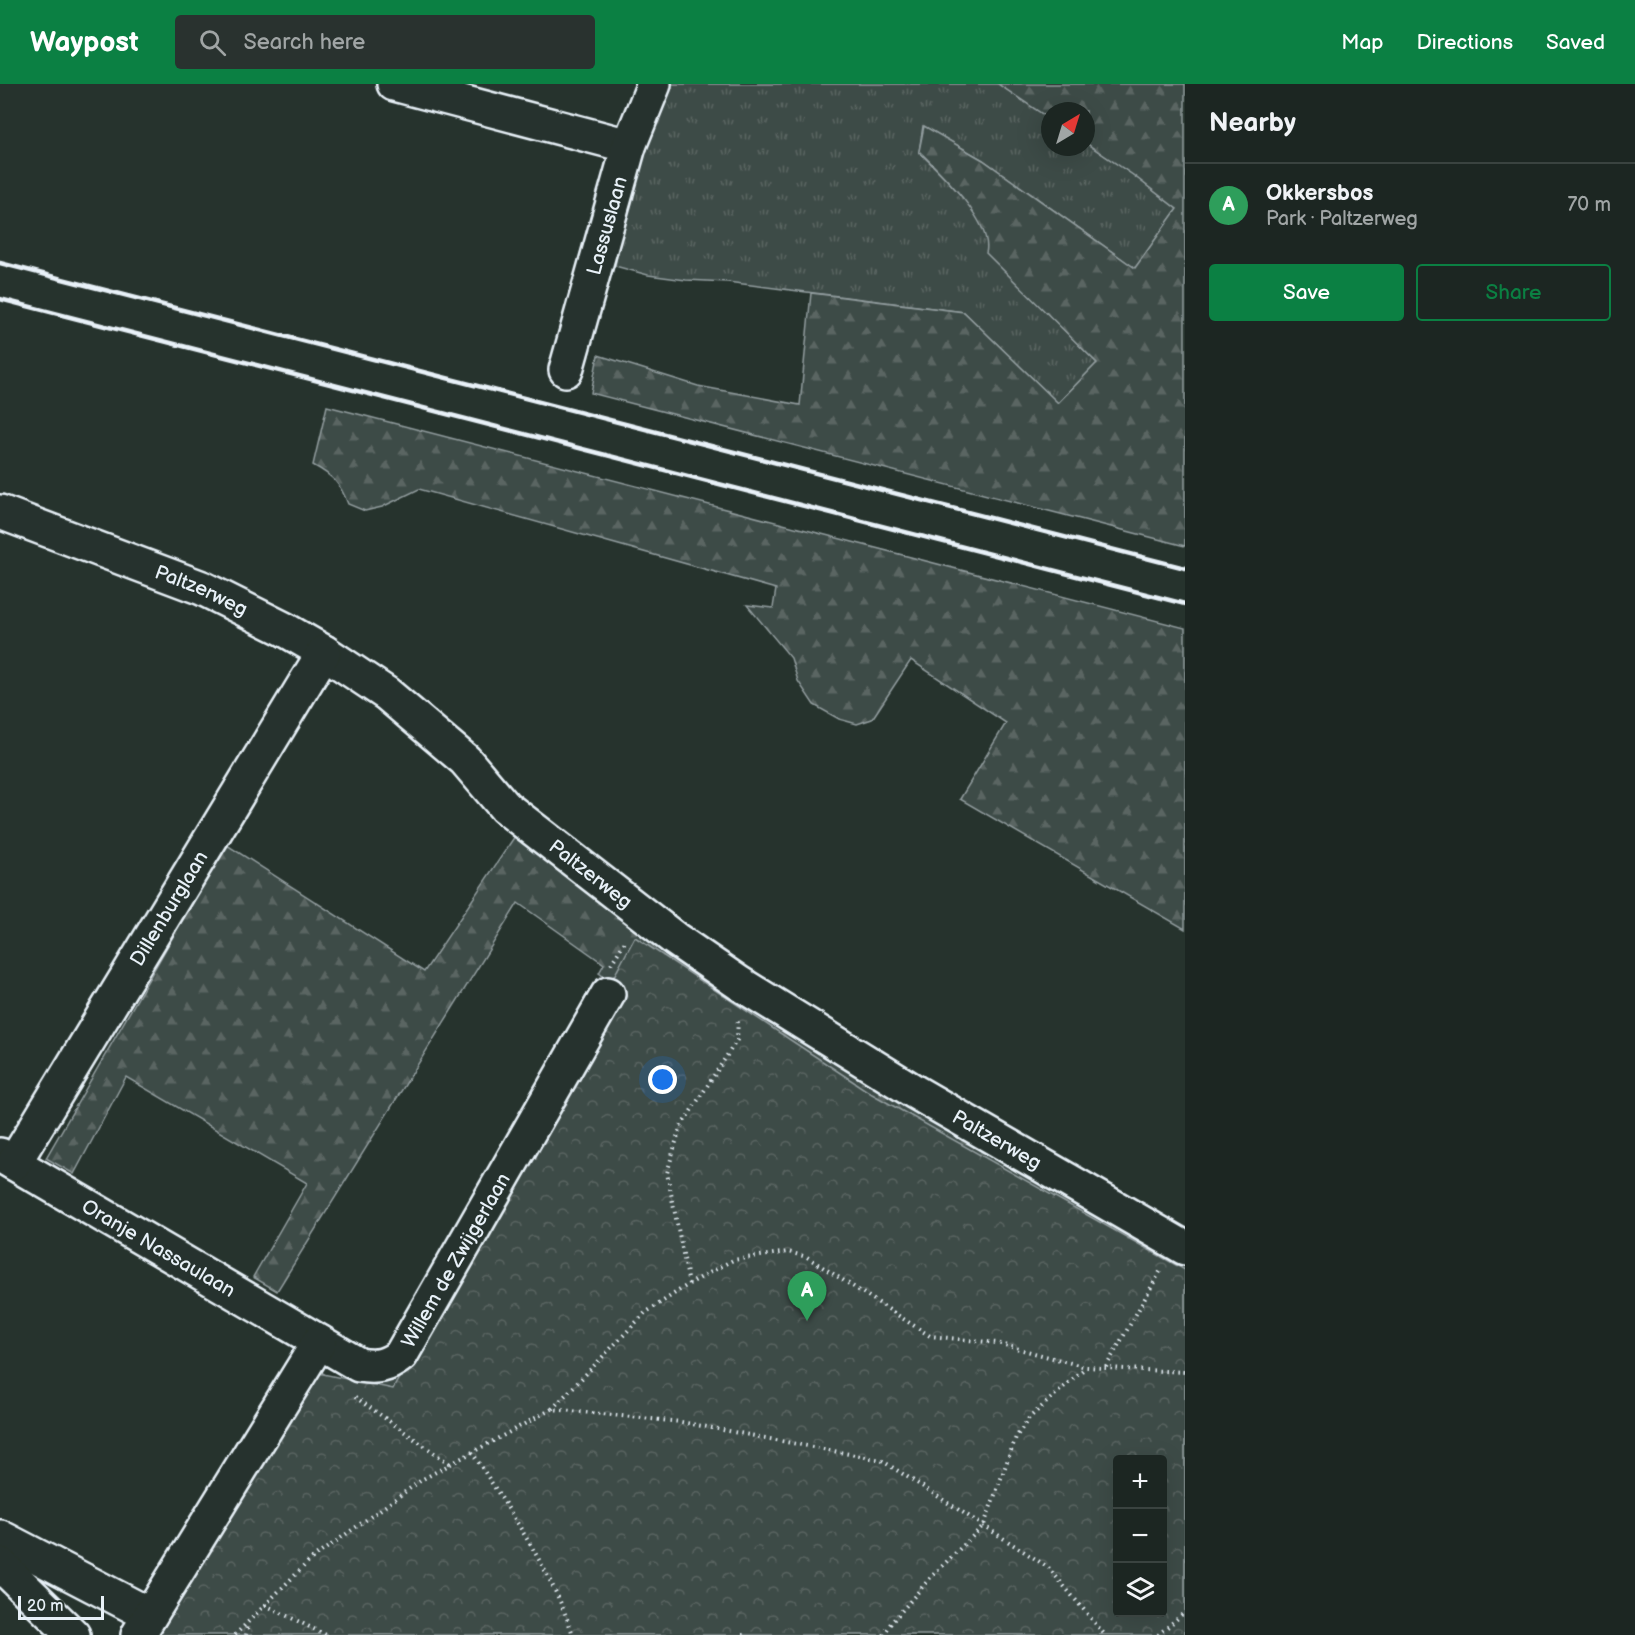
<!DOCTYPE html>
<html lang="en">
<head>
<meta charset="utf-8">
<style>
	:root { --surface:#1c2622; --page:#29322f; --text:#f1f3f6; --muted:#a0a5a5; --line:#3a4340; --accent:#0b8043 }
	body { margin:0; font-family:"Balsamiq Sans",sans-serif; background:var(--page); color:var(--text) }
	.controls { position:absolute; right:18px; bottom:18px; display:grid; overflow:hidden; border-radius:6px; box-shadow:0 6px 24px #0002 }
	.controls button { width:54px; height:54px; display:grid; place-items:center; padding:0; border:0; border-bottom:2px solid var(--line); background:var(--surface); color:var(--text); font:30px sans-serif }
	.compass { position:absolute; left:1041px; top:18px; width:54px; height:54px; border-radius:50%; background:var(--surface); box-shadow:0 6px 24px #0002; rotate:38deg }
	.scale { position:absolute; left:18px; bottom:15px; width:86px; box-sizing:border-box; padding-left:6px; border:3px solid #e8f1f8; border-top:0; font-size:16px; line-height:21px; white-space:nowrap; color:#e8f1f8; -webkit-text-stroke:4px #26332d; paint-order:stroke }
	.you { position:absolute; left:663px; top:996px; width:21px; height:21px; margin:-15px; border:4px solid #fff; border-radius:50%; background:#1a73e8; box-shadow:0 0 0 9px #1a73e833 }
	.badge { display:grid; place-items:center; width:39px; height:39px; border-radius:50%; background:var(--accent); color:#fff; font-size:20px; font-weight:700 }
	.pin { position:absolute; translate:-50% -50px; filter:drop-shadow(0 2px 3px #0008) }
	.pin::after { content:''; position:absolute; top:32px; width:21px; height:18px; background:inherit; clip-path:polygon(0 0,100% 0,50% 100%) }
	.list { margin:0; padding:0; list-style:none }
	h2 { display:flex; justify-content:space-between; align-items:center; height:78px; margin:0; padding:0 24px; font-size:26px }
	h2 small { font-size:20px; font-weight:400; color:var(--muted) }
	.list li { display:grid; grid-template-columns:39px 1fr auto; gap:18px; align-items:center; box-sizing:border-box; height:84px; padding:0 24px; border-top:2px solid var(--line) }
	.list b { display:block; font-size:22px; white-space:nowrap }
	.list p { margin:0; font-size:20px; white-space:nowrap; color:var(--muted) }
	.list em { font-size:20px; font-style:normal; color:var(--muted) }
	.actions { display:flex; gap:12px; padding:18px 24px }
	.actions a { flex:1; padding:14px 0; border:2px solid var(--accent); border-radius:6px; text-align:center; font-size:21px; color:var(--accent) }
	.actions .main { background:var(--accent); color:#fff }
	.icon { flex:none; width:33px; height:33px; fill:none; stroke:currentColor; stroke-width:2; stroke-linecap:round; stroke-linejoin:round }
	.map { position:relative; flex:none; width:1185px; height:1551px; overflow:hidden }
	header { display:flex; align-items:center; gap:36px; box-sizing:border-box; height:84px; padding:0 30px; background:var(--accent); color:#fff }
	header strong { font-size:28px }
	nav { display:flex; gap:33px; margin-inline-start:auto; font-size:21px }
	.search { width:420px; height:54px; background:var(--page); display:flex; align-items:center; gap:15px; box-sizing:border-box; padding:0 21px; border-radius:6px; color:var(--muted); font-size:22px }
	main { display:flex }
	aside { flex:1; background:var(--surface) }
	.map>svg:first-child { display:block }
	.grass { fill:url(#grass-tufts); stroke:#939ea0; stroke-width:1.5 }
	.forest { fill:url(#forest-firs); stroke:#939ea0; stroke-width:1.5; fill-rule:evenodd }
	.park { fill:url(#park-crowns); stroke:#939ea0; stroke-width:1.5; fill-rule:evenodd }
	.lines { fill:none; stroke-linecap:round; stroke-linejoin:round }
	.minor-casing { stroke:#e8f1f8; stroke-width:38 }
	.path { stroke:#e8f1f8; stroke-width:4; stroke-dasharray:1.5 4.5; stroke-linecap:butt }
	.minor { stroke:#26332d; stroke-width:33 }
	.rail { stroke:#e8f1f8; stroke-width:4.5 }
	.labels { text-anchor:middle; stroke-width:5; stroke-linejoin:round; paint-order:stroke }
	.street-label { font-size:20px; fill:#e8f1f8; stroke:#26332d }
</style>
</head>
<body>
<header>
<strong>Waypost</strong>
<div class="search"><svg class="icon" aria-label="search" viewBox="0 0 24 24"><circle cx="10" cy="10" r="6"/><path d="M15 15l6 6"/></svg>Search here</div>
<nav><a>Map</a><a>Directions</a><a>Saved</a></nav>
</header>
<main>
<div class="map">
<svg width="1185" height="1551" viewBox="0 0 1185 1551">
	<defs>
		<pattern id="grass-tufts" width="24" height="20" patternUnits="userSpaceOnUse" patternTransform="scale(1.5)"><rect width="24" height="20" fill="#3e4b47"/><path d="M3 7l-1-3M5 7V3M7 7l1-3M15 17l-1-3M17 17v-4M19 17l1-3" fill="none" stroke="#5a6562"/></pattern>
		<pattern id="forest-firs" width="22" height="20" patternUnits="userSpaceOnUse" patternTransform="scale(1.5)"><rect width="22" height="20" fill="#3e4b47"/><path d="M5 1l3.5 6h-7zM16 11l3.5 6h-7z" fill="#5a6562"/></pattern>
		<pattern id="park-crowns" width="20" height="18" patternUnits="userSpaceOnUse" patternTransform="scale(1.5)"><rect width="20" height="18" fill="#3e4b47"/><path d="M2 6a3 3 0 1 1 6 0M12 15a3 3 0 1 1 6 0" fill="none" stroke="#5a6562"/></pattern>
	</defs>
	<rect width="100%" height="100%" fill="#26332d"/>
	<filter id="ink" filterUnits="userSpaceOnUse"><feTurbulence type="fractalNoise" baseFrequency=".0167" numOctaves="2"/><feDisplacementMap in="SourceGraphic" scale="12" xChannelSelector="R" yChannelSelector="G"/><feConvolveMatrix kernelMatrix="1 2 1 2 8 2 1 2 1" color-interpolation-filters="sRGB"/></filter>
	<g filter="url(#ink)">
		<!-- grass -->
		<path class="grass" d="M664,0H998L1050,35V63H1086V59L1133,91L1177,125L1135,184L983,76L923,42L919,68C940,88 994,138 987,169L1097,279L1058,319L964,228L727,198L686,196L648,191L615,182L640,54Z"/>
		<!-- forest -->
		<g class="forest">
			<path d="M998,0H1185V462L591,309L598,271L698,302L800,321L811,209L964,228L1058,319L1097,279L986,169C994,139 939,87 919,67L924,42L983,76L1135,184L1177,125L1133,91L1086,59V27H1050V35Z"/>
			<path d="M327,322L1185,544V845L960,715L1006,639L911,576L872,635L857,640L839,635L814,621L798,597L791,574L747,521L773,524L776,505L419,405L382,423L365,427L348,420C340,399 333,392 313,381Z"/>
			<path d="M517,749L1185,1169V1551L345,1378L318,1286L341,1301L364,1308L384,1298L405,1284L627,910L599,889L604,880L518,819L277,1207L253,1193L307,1099L126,993L74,1090L46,1074L182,837L227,761L424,888ZM1118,1376H1162V1528H1118Z"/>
		</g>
		<!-- park -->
		<path class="park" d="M635,853L872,1010L1185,1186V1551H153L314,1288L393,1305ZM1118,1376H1162V1528H1118Z"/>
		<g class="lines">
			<defs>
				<g id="minor">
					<path d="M394,0L629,62"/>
					<path id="s1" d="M566,286L629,62L654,0"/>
					<path id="s2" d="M0,428L202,504L284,545L324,568L387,610L465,676L505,723L675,855L739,899L915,1008L1185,1164"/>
					<path id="s3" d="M0,1071L359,1281C377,1284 387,1282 401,1271L608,910"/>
					<path id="s4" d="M14,1079L324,568"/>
					<path d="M0,1453L150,1531"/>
					<path d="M0,1480L73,1551"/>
					<path d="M138,1551L319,1258"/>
				</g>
			</defs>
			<!-- minor casing -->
			<use href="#minor" class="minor-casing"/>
			<!-- path -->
			<g class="path">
				<path d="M611,880L626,856"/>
				<path d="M689,1200L667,1089L680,1044L737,956L738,934"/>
				<path d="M1106,1283L1161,1186"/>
				<path d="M355,1313L450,1380"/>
				<path d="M552,1325L645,1229L689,1200L733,1176L788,1168L807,1173L930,1252L997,1259L1086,1283L1185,1288"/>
				<path d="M472,1368C509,1427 551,1485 573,1551"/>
				<path d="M265,1521L326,1551"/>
				<path d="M235,1551L310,1476L423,1395L552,1325L681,1338L881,1376L1048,1483L1105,1551"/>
				<path d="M246,1551L248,1540"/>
				<path d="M743,1551H747"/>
				<path d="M884,1551L891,1539L932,1492L984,1441L1016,1353L1029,1334L1085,1284"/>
				<path d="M1158,1551L1185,1528"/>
			</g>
			<!-- minor -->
			<use href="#minor" class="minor"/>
			<!-- rail -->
			<g class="rail">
				<path d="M0,179L1185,484"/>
				<path d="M0,215L1185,520"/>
			</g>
		</g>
	</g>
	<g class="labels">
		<!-- street labels -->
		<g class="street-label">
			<text dy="7" stroke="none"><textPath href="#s1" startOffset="150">Lassuslaan</textPath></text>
			<text dy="7" stroke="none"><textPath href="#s2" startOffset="216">Paltzerweg</textPath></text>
			<text dy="7" stroke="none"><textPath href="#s2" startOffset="702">Paltzerweg</textPath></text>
			<text dy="7" stroke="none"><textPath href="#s4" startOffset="298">Dillenburglaan</textPath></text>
			<text dy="7" stroke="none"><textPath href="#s2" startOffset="1188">Paltzerweg</textPath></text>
			<text dy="7" stroke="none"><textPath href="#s3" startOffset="184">Oranje Nassaulaan</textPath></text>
			<text dy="7" stroke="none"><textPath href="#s3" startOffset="570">Willem de Zwijgerlaan</textPath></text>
		</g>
	</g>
</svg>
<div class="controls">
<button>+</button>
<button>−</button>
<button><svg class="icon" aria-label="layers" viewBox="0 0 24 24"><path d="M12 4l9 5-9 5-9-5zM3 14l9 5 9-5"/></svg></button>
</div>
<svg class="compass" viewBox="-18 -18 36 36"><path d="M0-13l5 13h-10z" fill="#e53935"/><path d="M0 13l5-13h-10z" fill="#a0a5a5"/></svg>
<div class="scale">20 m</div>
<div class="you"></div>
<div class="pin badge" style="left:807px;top:1237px;background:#2e9e5b">A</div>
</div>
<aside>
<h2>Nearby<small></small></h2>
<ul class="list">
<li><span class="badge" style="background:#2e9e5b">A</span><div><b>Okkersbos</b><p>Park · Paltzerweg</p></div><em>70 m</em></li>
</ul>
<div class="actions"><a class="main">Save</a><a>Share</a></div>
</aside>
</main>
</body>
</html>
